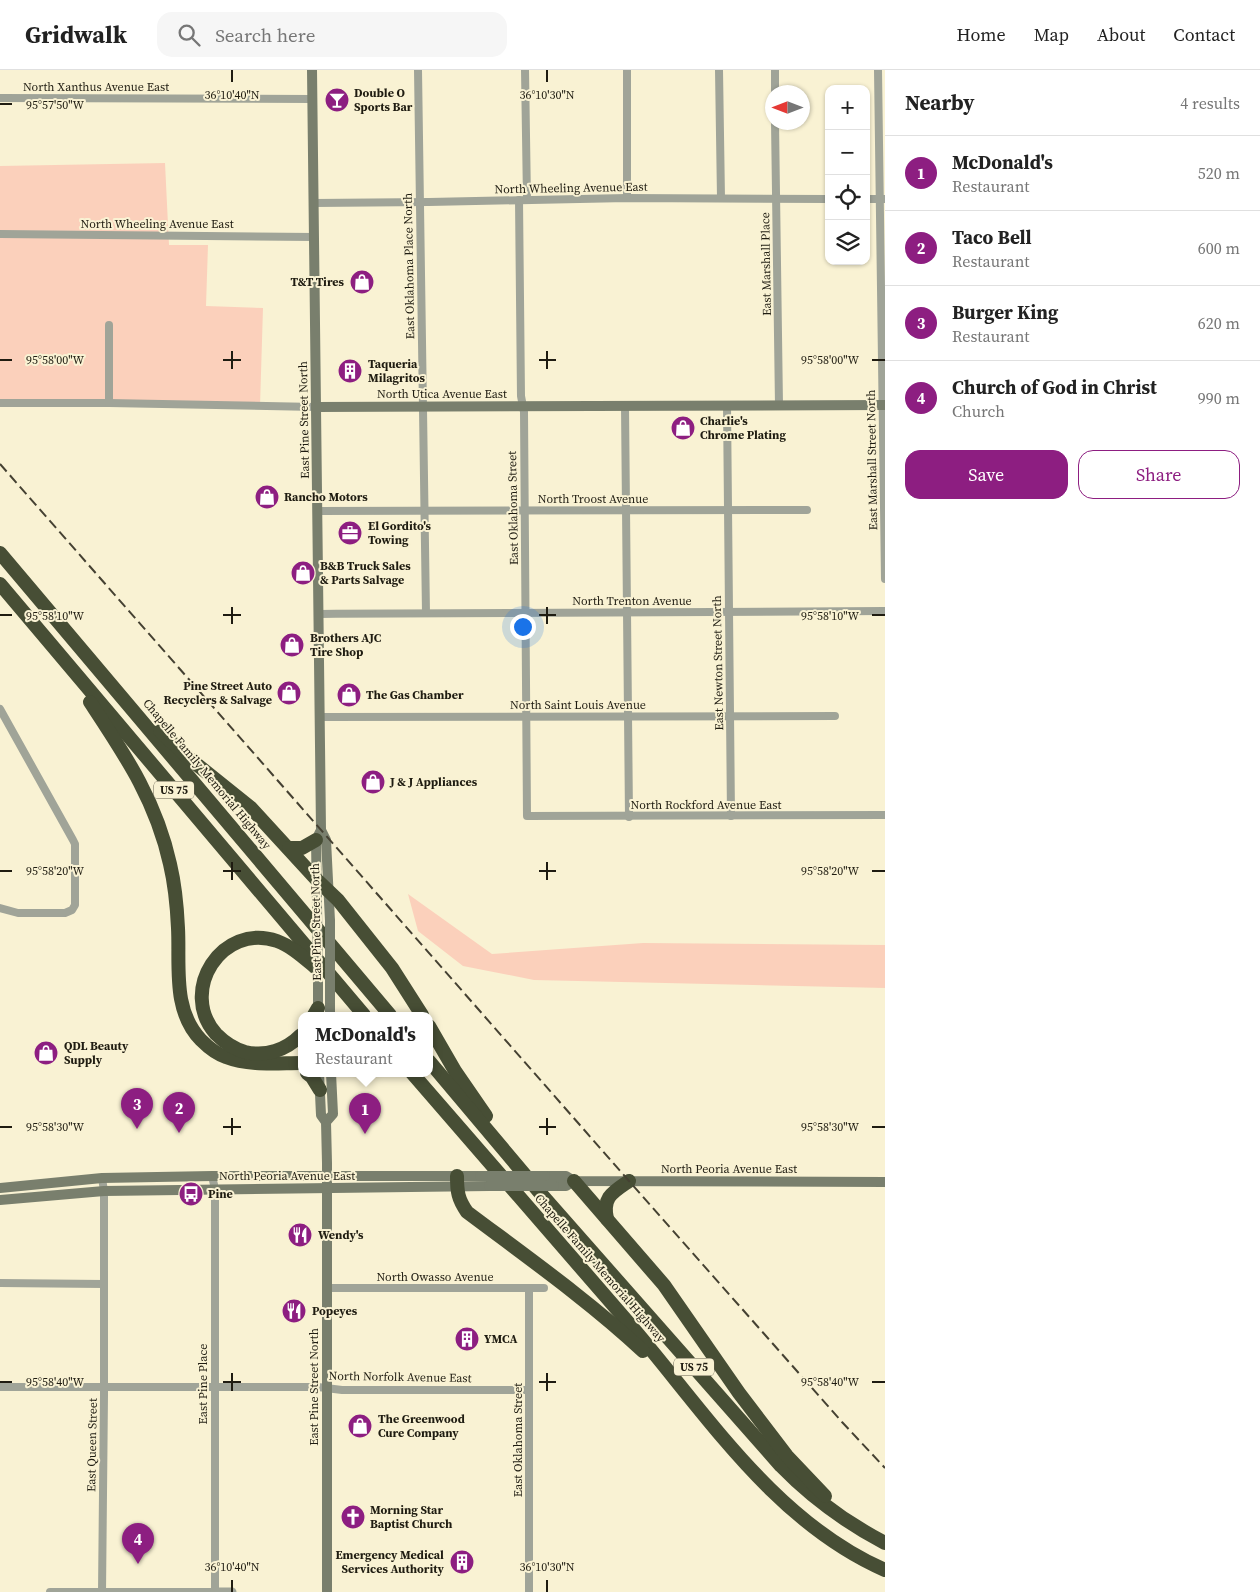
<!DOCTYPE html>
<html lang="en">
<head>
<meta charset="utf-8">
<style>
	:root { --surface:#fff; --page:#f6f6f6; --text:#222; --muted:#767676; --line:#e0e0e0; --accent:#8d1e81 }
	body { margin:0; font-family:"Source Serif 4",serif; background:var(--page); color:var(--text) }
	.controls { position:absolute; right:15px; top:15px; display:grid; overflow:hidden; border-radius:10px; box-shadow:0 1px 4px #0004 }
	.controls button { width:45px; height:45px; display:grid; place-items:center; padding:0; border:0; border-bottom:1px solid var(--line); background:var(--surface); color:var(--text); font:25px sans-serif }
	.compass { position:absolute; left:765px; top:15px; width:45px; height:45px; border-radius:50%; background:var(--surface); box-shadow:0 1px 4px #0004; rotate:270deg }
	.you { position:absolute; left:522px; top:556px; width:18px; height:18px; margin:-12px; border:4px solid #fff; border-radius:50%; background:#1a73e8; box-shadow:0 0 0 8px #1a73e833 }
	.badge { display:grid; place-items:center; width:32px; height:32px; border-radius:50%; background:var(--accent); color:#fff; font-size:16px; font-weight:700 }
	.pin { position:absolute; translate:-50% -41px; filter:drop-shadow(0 1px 2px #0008) }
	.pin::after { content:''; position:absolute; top:26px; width:18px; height:15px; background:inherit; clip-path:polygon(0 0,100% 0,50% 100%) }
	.popup { position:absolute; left:298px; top:942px; width:135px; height:65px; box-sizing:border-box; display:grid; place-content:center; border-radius:10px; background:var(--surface); filter:drop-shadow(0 1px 4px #0005); font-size:16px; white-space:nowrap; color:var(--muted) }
	.popup b { font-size:19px; color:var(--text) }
	.popup::after { content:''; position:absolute; left:50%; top:100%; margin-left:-10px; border:10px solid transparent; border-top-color:var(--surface) }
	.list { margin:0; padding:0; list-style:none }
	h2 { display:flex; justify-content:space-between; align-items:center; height:65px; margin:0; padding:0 20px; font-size:21px }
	h2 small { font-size:16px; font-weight:400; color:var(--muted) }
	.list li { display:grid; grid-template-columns:32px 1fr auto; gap:15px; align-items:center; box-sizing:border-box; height:75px; padding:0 20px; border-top:1px solid var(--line) }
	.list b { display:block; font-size:19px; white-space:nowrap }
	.list p { margin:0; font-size:16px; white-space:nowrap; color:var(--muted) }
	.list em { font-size:16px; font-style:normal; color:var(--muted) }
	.actions { display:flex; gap:10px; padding:15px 20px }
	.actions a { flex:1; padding:11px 0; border:1px solid var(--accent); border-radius:15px; text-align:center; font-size:18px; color:var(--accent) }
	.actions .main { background:var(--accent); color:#fff }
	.icon { flex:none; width:28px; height:28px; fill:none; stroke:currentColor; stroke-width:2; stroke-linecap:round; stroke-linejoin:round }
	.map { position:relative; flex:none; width:885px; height:1522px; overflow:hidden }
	header { display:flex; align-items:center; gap:30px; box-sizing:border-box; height:70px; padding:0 25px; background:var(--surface); border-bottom:1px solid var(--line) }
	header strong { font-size:24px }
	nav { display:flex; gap:28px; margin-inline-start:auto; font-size:18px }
	.search { width:350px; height:45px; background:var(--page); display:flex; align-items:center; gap:12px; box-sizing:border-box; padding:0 18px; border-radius:15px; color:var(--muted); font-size:19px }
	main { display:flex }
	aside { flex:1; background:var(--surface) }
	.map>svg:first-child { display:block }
	.green { fill:#fbd0bb }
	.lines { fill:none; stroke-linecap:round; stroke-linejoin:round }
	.minor { stroke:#a0a498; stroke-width:8 }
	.tertiary { stroke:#a0a498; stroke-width:9 }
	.secondary { stroke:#797f6d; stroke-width:10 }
	.motorway { stroke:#474e35; stroke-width:14 }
	.rail { stroke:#454132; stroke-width:2; stroke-dasharray:10 5; stroke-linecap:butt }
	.secondary-bridge { stroke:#797f6d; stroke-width:10 }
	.ticks { fill:none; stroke:#1f1c11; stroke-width:2 }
	.labels { text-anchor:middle; stroke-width:4; stroke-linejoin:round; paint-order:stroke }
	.shield { fill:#f9f2d3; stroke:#605c4b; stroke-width:1 }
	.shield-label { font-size:11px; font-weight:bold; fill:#1f1c11 }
	.street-label { font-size:12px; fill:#1f1c11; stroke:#f9f2d3 }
	.poi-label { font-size:12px; font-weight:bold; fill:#1f1c11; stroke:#f9f2d3; text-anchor:start }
	.ticks-label { font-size:12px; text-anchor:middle; fill:#1f1c11; stroke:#f9f2d3; stroke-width:4; stroke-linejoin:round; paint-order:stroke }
</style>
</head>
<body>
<header>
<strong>Gridwalk</strong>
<div class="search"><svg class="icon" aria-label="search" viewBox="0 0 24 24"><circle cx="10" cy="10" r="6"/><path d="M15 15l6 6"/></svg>Search here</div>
<nav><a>Home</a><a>Map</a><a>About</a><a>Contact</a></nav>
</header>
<main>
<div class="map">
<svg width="885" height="1522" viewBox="0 0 885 1522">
	<rect width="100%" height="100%" fill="#f9f2d3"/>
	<!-- green -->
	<g class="green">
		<path d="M165,93L169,175H208L206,236L263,238L260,336L0,333V96Z"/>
		<path d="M408,824L492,884L643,873L885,875V918L534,910L463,896L418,861Z"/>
	</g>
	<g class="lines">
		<!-- minor -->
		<g class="minor">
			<path d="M418,0L426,543"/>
			<path d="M525,0L527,130"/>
			<path d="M719,0L721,128"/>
			<path d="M775,0V22"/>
			<path d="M878,0L885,509"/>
			<path d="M0,28L312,29"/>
			<path d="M775,52L779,335"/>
			<path d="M627,128V0"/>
			<path d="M866,129H885"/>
			<path d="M519,130L521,326L524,342L527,746L885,745"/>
			<path d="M314,133L429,132L627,128L829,129"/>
			<path d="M0,164L314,167"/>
			<path d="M0,333H109L316,337"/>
			<path d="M109,333V255"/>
			<path d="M727,335L731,746"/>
			<path d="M625,336L629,747"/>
			<path d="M318,441L807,440"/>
			<path d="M320,544C508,542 696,543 885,541"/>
			<path d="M0,639L73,770L75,774V835L72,840L65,843H18L0,838"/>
			<path d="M321,647L835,646"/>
			<path d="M0,1213L104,1214"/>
			<path d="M326,1218H544"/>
			<path d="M529,1218V1522"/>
			<path d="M0,1317H318L342,1320H529"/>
			<path d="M50,1522H215V1119L212,1106"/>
			<path d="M102,1522L104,1325V1121L102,1108"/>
		</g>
		<!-- tertiary -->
		<path class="tertiary" d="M215,1522H232"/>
		<!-- secondary -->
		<g class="secondary">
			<path d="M312,0L321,760L316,770L317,836"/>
			<path d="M316,337L885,335"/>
			<path d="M321,760L326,770L330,851"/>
			<path d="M318,914V943"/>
			<path d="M330,930V945"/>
			<path d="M319,1003L321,1045L326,1052L327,1093V1522"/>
			<path d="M326,1052L333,1044L331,1003"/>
			<path d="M545,1106H566L574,1111L885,1112"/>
			<path d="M554,1116H566L574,1111"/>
			<path d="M0,1118L102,1108L212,1106H480"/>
			<path d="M0,1130L104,1121L489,1116"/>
		</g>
		<!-- motorway -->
		<g class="motorway">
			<path d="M0,483L390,945"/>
			<path d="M0,514L364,945"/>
			<path d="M90,632C125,685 156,730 170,794C175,815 177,836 178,858C180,896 172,940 201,970C208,977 216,984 226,987C249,996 277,993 301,993"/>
			<path d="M160,661L190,689L251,738L317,810L338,830L392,898L422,945"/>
			<path d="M289,778H302L316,770"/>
			<path d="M314,945L318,938"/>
			<path d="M429,956L455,1001L486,1046"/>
			<path d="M301,965C286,980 266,987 245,982C234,979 224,972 216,964C178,921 222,852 277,871C291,876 303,887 315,897"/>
			<path d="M429,991L541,1124L781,1396C813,1429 845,1452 885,1473"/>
			<path d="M307,1003L312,1007L320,1020"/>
			<path d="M412,1003C483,1086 556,1168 627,1251C704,1340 773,1451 885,1500"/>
			<path d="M457,1106C457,1122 458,1129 467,1142C527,1187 588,1230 643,1281"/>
			<path d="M574,1111L664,1215L739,1323L787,1386L825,1426"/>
			<path d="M607,1149C602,1127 613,1122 629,1111"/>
		</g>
		<!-- rail -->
		<path class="rail" d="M0,394L629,1111L842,1352L885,1398"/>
		<!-- secondary-bridge -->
		<g class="secondary-bridge">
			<path d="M317,836L318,914"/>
			<path d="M330,851V930"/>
			<path d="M480,1106H545"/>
			<path d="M489,1116H554"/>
		</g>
	</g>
	<!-- ticks -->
	<path class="ticks" d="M232,0V12M547,0V12M0,34H12M232,281V299M547,281V299M0,290H12M223,290H241M539,290H556M872,290H885M232,537V554M547,537V554M0,545H12M223,545H241M539,545H556M872,545H885M232,792V810M547,792V810M0,801H12M223,801H241M539,801H556M872,801H885M232,1048V1065M547,1048V1065M0,1057H12M223,1057H241M539,1057H556M872,1057H885M232,1303V1321M547,1303V1321M0,1312H12M223,1312H241M539,1312H556M872,1312H885M232,1510V1522M547,1510V1522"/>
	<!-- icons -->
	<defs>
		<symbol id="bar-disc" viewBox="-11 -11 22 22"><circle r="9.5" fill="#8d1e81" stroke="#f9f2d3"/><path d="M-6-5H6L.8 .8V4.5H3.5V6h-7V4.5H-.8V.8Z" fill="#fff"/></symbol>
		<symbol id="shop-disc" viewBox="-11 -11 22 22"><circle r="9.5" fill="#8d1e81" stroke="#f9f2d3"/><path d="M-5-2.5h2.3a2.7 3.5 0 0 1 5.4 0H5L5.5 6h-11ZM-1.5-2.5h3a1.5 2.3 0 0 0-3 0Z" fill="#fff"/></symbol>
		<symbol id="building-disc" viewBox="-11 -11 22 22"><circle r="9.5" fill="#8d1e81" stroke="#f9f2d3"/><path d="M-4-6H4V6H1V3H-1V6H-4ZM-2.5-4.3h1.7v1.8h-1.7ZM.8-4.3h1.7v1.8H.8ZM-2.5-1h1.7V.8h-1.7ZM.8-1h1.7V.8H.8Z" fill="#fff"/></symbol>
		<symbol id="office-disc" viewBox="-11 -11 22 22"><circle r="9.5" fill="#8d1e81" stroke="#f9f2d3"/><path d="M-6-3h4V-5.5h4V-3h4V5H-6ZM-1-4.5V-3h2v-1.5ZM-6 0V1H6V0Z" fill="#fff"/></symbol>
		<symbol id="bus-disc" viewBox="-11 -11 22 22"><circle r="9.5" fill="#8d1e81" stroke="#f9f2d3"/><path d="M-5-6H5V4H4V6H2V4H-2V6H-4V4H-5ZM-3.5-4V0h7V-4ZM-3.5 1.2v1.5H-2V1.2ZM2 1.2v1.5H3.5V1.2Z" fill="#fff"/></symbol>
		<symbol id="restaurant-disc" viewBox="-11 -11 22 22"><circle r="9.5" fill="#8d1e81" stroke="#f9f2d3"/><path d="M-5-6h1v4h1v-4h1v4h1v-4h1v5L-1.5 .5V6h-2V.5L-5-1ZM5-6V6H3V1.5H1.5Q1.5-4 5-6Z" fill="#fff"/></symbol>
		<symbol id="church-disc" viewBox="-11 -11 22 22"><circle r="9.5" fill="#8d1e81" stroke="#f9f2d3"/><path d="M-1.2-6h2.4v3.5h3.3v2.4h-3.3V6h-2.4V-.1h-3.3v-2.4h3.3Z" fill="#fff"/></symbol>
	</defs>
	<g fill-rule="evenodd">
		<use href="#bar-disc" x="323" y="16" width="28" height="28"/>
		<use href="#shop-disc" x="348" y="198" width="28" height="28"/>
		<use href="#building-disc" x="336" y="287" width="28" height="28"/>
		<use href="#shop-disc" x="669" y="344" width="28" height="28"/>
		<use href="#shop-disc" x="253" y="413" width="28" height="28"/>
		<use href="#office-disc" x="336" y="449" width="28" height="28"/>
		<use href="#shop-disc" x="289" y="489" width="28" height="28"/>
		<use href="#shop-disc" x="278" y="561" width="28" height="28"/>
		<use href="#shop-disc" x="275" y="609" width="28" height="28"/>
		<use href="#shop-disc" x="335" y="611" width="28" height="28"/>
		<use href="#shop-disc" x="359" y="698" width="28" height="28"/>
		<use href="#shop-disc" x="32" y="969" width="28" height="28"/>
		<use href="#bus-disc" x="177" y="1110" width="28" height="28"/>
		<use href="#restaurant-disc" x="286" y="1151" width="28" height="28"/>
		<use href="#restaurant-disc" x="280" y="1227" width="28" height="28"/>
		<use href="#building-disc" x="453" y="1255" width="28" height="28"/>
		<use href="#shop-disc" x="346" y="1342" width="28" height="28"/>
		<use href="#church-disc" x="339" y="1433" width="28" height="28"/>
		<use href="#building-disc" x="448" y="1478" width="28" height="28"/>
	</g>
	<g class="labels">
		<!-- shield labels -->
		<g class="shield">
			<rect x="154" y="711.5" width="40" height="17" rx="4"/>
			<rect x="674" y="1288.5" width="40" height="17" rx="4"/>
		</g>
		<g class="shield-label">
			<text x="174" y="724">US 75</text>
			<text x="694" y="1301">US 75</text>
		</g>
		<!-- street labels -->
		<g class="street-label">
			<text x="96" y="21">North Xanthus Avenue East</text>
			<text transform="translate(571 118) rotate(-1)" y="4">North Wheeling Avenue East</text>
			<text x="157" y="158">North Wheeling Avenue East</text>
			<text transform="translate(766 194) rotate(-91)" y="4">East Marshall Place</text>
			<text transform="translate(409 196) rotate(-91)" y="4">East Oklahoma Place North</text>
			<text x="442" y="328">North Utica Avenue East</text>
			<text transform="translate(304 350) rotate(-91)" y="4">East Pine Street North</text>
			<text transform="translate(872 390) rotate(-91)" y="4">East Marshall Street North</text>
			<text x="593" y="433">North Troost Avenue</text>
			<text transform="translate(513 438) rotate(-91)" y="4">East Oklahoma Street</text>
			<text x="632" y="535">North Trenton Avenue</text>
			<text transform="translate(718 593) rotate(-91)" y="4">East Newton Street North</text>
			<text x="578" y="639">North Saint Louis Avenue</text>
			<text transform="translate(207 704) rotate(50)" y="4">Chapelle Family Memorial Highway</text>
			<text x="706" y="739">North Rockford Avenue East</text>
			<text transform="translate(316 852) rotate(-91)" y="4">East Pine Street North</text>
			<text x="729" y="1103">North Peoria Avenue East</text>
			<text x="287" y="1110">North Peoria Avenue East</text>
			<text transform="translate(600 1198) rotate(49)" y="4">Chapelle Family Memorial Highway</text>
			<text x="435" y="1211">North Owasso Avenue</text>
			<text transform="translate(400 1307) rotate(1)" y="4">North Norfolk Avenue East</text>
			<text transform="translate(203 1314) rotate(-90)" y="4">East Pine Place</text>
			<text transform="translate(314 1317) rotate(-90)" y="4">East Pine Street North</text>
			<text transform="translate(518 1370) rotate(-90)" y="4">East Oklahoma Street</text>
			<text transform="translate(92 1375) rotate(-89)" y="4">East Queen Street</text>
		</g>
		<!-- poi labels -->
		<g class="poi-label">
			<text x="354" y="27">Double O<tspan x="354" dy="14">Sports Bar</tspan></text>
			<text x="344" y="216" text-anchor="end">T&amp;T Tires</text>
			<text x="368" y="298">Taqueria<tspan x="368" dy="14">Milagritos</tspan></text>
			<text x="700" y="355">Charlie's<tspan x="700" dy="14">Chrome Plating</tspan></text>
			<text x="284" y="431">Rancho Motors</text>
			<text x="368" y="460">El Gordito's<tspan x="368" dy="14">Towing</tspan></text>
			<text x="320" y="500">B&amp;B Truck Sales<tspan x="320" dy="14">&amp; Parts Salvage</tspan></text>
			<text x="310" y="572">Brothers AJC<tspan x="310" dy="14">Tire Shop</tspan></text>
			<text x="272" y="620" text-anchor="end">Pine Street Auto<tspan x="272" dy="14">Recyclers &amp; Salvage</tspan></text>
			<text x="366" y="629">The Gas Chamber</text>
			<text x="390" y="716">J &amp; J Appliances</text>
			<text x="64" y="980">QDL Beauty<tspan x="64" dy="14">Supply</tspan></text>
			<text x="208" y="1128">Pine</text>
			<text x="318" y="1169">Wendy's</text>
			<text x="312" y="1245">Popeyes</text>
			<text x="484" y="1273">YMCA</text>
			<text x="378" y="1353">The Greenwood<tspan x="378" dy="14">Cure Company</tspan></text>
			<text x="370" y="1444">Morning Star<tspan x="370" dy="14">Baptist Church</tspan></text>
			<text x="444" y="1489" text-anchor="end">Emergency Medical<tspan x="444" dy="14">Services Authority</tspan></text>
		</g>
	</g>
	<g class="ticks-label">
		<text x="232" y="29">36°10'40"N</text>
		<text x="547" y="29">36°10'30"N</text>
		<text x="55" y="39">95°57'50"W</text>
		<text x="830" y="294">95°58'00"W</text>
		<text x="55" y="294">95°58'00"W</text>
		<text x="830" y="550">95°58'10"W</text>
		<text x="55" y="550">95°58'10"W</text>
		<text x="830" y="805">95°58'20"W</text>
		<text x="55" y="805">95°58'20"W</text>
		<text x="830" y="1061">95°58'30"W</text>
		<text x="55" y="1061">95°58'30"W</text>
		<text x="830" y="1316">95°58'40"W</text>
		<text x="55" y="1316">95°58'40"W</text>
		<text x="232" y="1501">36°10'40"N</text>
		<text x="547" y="1501">36°10'30"N</text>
	</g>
</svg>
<div class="controls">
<button>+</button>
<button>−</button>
<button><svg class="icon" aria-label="locate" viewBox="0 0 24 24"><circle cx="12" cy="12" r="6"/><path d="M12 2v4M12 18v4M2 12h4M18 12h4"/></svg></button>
<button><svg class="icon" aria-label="layers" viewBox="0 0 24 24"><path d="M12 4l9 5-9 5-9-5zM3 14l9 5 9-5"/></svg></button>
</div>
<svg class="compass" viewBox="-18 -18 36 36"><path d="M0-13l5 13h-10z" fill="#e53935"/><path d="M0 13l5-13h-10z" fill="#767676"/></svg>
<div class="you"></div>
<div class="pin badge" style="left:365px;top:1064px">1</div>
<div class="popup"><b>McDonald's</b>Restaurant</div>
<div class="pin badge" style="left:179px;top:1063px">2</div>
<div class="pin badge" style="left:137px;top:1059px">3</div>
<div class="pin badge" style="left:138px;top:1494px">4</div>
</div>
<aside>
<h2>Nearby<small>4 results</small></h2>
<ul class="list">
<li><span class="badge">1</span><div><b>McDonald's</b><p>Restaurant</p></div><em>520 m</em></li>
<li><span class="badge">2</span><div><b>Taco Bell</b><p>Restaurant</p></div><em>600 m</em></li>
<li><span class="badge">3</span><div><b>Burger King</b><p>Restaurant</p></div><em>620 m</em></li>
<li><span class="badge">4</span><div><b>Church of God in Christ</b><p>Church</p></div><em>990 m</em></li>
</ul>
<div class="actions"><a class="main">Save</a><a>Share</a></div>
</aside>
</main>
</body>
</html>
